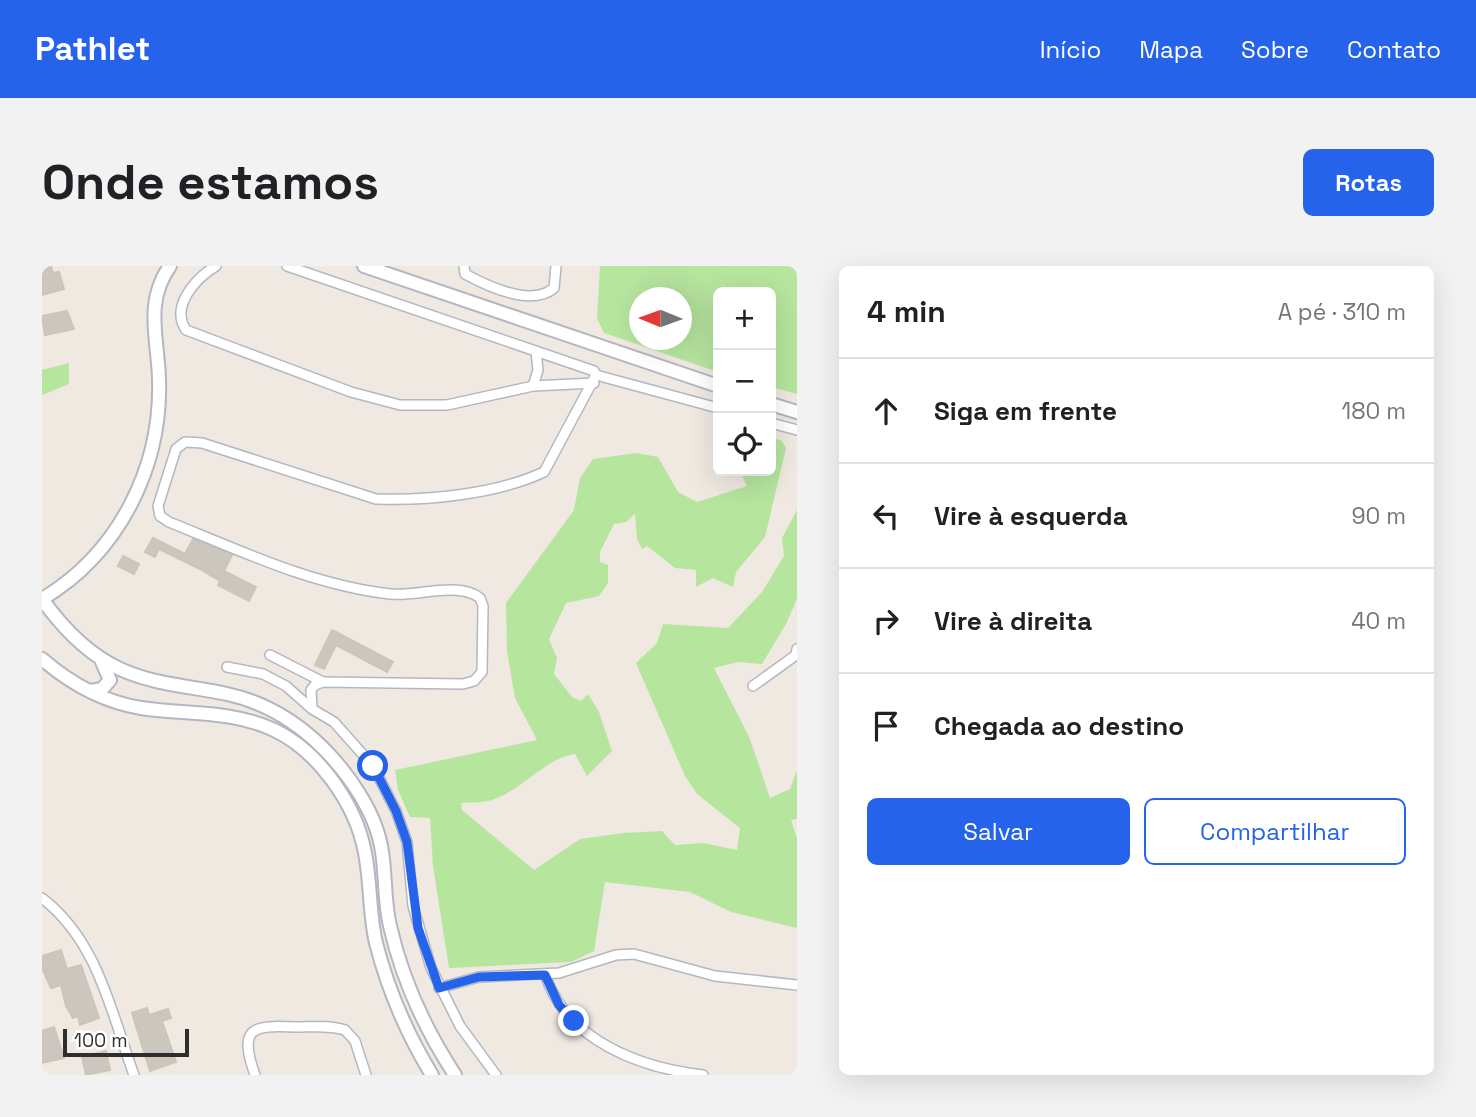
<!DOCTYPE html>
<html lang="pt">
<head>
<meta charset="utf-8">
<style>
	:root { --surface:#fff; --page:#f2f2f2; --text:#202124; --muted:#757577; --line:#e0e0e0; --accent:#2563eb }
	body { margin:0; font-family:"Space Grotesk",sans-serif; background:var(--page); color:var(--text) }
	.controls { position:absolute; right:21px; top:21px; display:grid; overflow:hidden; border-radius:10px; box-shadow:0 7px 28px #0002 }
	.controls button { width:63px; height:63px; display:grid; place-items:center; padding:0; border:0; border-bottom:2px solid var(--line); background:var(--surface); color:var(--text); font:35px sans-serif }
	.compass { position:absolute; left:587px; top:21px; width:63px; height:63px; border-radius:50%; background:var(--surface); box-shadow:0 7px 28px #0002; rotate:271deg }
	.scale { position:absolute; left:21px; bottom:18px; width:126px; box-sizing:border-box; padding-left:7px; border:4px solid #2e2e2e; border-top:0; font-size:19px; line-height:24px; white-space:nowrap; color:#2e2e2e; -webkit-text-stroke:5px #fff; paint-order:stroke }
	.stop { position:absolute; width:21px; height:21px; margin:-16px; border:5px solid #2563eb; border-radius:50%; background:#fff }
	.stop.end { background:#2563eb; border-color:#fff; box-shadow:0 2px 7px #0008 }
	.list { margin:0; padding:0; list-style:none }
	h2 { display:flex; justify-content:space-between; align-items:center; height:91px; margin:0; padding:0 28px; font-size:30px }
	h2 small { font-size:23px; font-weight:400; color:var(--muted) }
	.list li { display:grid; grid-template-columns:46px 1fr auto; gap:21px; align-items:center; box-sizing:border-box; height:105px; padding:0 28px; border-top:2px solid var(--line) }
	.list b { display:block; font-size:26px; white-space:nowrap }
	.list em { font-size:23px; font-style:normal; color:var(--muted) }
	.actions { display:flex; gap:14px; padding:21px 28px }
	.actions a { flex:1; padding:16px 0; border:2px solid var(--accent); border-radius:10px; text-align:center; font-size:24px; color:var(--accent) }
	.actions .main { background:var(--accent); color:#fff }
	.icon { flex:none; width:38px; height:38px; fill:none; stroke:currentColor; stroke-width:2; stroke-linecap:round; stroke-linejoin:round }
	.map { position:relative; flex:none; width:755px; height:809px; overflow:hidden; border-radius:10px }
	header { display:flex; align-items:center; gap:42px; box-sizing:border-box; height:98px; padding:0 35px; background:var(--accent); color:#fff }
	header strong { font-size:33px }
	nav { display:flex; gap:38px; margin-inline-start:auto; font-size:24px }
	.intro { display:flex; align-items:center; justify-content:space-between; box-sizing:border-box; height:168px; padding:0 42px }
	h1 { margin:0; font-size:49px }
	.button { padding:18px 32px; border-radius:10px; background:var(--accent); color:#fff; font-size:24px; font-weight:700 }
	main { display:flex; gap:42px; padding:0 42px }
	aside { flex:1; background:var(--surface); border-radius:10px; box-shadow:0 7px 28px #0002 }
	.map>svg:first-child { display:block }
	.green { fill:#b6e59e; fill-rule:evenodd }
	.building { fill:#cbc7bf; stroke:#cbc5ba; stroke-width:2 }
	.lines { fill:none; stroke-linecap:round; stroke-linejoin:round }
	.street-casing { stroke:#b4b7c1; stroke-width:12 }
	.secondary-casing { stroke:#b4b7c1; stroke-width:16 }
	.street { stroke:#fff; stroke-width:9 }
	.secondary { stroke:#fff; stroke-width:12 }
	.route { stroke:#2563eb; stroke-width:9 }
</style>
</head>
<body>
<header>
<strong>Pathlet</strong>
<nav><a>Início</a><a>Mapa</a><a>Sobre</a><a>Contato</a></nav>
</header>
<div class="intro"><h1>Onde estamos</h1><a class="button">Rotas</a></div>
<main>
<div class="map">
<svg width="755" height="809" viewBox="0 0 755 809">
	<rect width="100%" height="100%" fill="#efe9e1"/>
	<!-- green -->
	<g class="green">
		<path d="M558,0H755V128L729,121V26H676V106L562,67L555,52ZM598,32H640V74H598Z"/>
		<path d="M27,97V118L0,129V104Z"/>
		<path d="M729,172L739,174L744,182L723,271L694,306L691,321L671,312L654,321V304L633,302L605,280L600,283L595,273L593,248L584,256L572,258L558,286V296L566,299V317L557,330L524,337L507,373L515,392L512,408L530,431L539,435L546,428L557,446L570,485L545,510L533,488C500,493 479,527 446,535C438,537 427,536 419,537L420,544L492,604L538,573L581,567L620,565L633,579L661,577L695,584L698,562L655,528L643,510L594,397L615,377L621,358L686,362L720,326L742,290L740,272L755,244V333L744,358L720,398L696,396L672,402L708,473L728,532L748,523L755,504V553L749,554L755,572V662L689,646L648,626L563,616L552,685L529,696L407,702L391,600L388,552L368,551L356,524L353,504L495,474L473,432L465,385L464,337L532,244L538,212L551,193L595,187L616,191L636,226L655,236L705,220L698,205H729Z"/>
	</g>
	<!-- building -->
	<g class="building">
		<path d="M0,0H9L11,7L17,6L22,23L0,29Z"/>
		<path d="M25,45L32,63L3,69L0,50Z"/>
		<path d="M111,272L143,288L151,273L190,289L182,305L214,321L207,335L176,319L178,315L156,302L117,283L113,291L103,286Z"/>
		<path d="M81,290L97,298L92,308L76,300Z"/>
		<path d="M290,364L351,396L345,406L294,379L282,403L273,399Z"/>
		<path d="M19,684L25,703L39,699L57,752L38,759L36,750L31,752L24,740L19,719L9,722L0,702V690Z"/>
		<path d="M105,742L107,749L126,743L129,752L120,755L134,796L108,805L90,747Z"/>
		<path d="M12,761L22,792L0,797V765Z"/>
		<path d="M64,785L68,804L44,809L40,791Z"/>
	</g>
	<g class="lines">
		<defs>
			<g id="street">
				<path d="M174,0C154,12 128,40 144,64L309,126L358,139H405L491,120L552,117"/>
				<path d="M245,0L552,105L554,109L502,206C455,228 385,235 334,233L160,177L143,176L134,183L116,240L118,250L127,256C199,285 270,319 348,328C375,331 415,315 438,332L441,340L440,406L432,415L421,418L281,416L273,419L269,424L270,443"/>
				<path d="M422,0L423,8C447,21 490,41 512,22L514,0"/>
				<path d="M554,109L676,142"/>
				<path d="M491,120L496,104L494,85"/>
				<path d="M729,157L755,164"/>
				<path d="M228,389L281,416"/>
				<path d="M185,401L221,408L244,420L270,443L292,456L331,500L354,545L365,576L371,640L389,702L418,760L454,809"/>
				<path d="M711,420L754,389L755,383"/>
				<path d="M0,632C56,675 69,746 92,809"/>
				<path d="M503,708C524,775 599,802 661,809"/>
				<path d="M397,722L437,711L517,707L574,689L592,688L673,710L755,719"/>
				<path d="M213,809C196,761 210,759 254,761C270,761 288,759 303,764L313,775L324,809"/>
			</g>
			<g id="secondary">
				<path d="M322,0L676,120"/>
				<path d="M729,138L755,146"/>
				<path d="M0,333C20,361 45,388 78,403C113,419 148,420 185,428C222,436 254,455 281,482C307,508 335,548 340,586C344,611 342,635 348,660C360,713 383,763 413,809"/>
				<path d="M0,333C76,288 120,202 117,113C116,73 102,36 128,0"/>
				<path d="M0,393C29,418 62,436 99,442C144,449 188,444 230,463C276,484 314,538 323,587C329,617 327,647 334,677C346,724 365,768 390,809"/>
				<path d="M48,425L60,423L68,414L60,396"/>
			</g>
		</defs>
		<!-- street casing -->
		<use href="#street" class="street-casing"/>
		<!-- secondary casing -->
		<use href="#secondary" class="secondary-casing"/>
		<!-- street -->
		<use href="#street" class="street"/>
		<!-- secondary -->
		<use href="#secondary" class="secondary"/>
	</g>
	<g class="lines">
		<!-- route -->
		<path class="route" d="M331,500L354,545L365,576L376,662L397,722L437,711L503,709L517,739L532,755"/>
	</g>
</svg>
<div class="controls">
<button>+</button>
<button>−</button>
<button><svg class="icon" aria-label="locate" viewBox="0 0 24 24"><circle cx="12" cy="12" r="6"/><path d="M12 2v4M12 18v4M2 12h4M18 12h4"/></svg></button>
</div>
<svg class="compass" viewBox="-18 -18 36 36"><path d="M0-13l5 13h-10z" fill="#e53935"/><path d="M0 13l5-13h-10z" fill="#757577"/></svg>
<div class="scale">100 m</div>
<div class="stop" style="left:331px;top:500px"></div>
<div class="stop end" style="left:532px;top:755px"></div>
</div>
<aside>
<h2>4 min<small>A pé · 310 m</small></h2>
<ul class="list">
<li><svg class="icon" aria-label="ahead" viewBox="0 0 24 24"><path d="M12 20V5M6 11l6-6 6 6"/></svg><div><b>Siga em frente</b></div><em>180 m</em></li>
<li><svg class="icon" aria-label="left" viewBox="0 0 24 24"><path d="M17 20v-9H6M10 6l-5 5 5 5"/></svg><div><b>Vire à esquerda</b></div><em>90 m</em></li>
<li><svg class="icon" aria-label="right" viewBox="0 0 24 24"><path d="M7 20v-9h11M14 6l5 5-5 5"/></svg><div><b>Vire à direita</b></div><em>40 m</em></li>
<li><svg class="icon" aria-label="arrive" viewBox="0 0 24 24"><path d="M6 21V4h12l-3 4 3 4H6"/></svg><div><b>Chegada ao destino</b></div></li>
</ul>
<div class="actions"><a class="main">Salvar</a><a>Compartilhar</a></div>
</aside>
</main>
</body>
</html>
